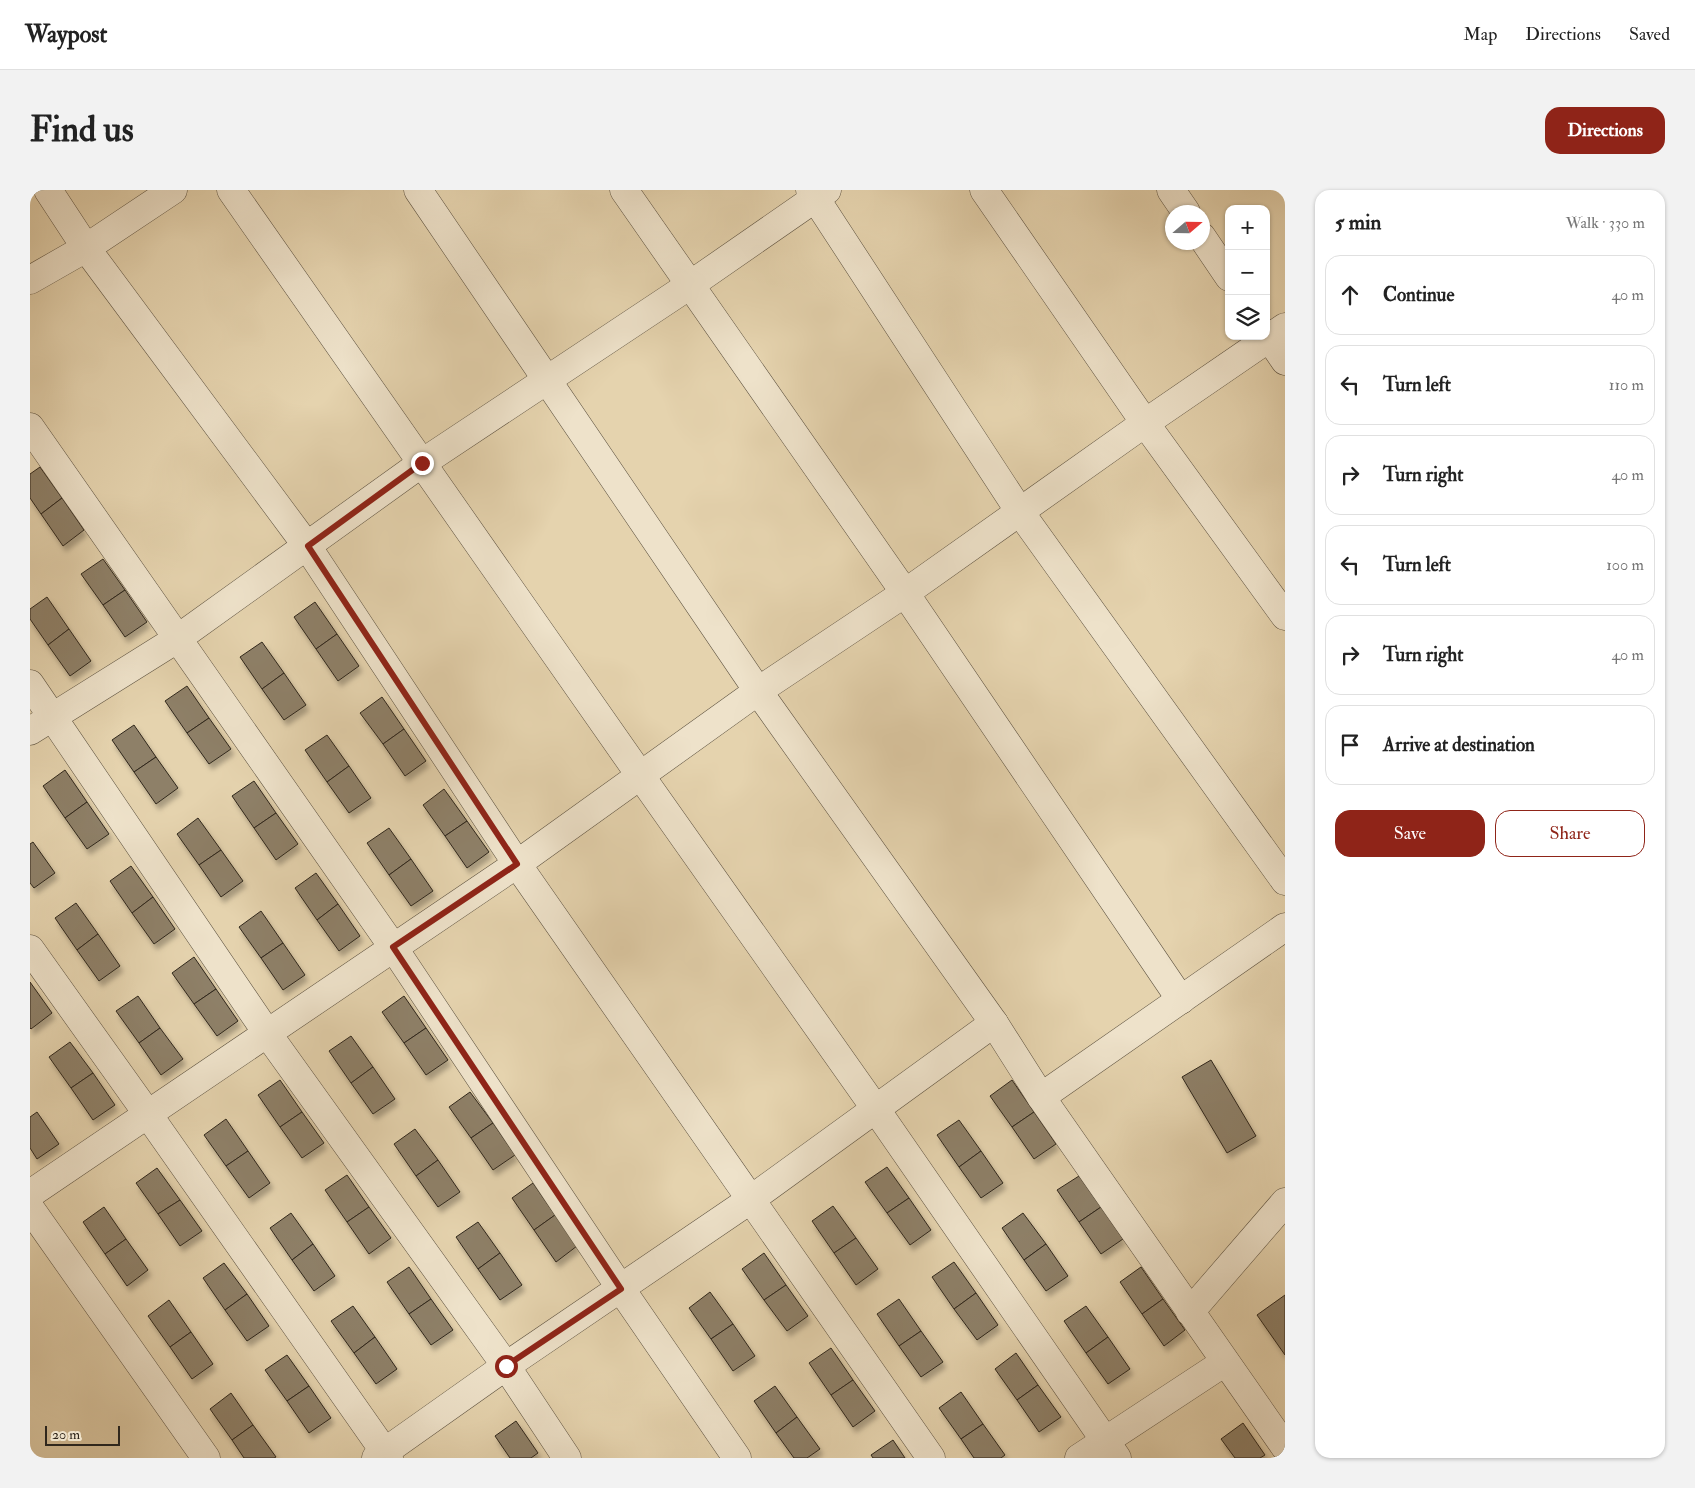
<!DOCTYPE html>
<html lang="en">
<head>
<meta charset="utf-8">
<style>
	:root { --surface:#fff; --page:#f2f2f2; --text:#222; --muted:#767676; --line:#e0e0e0; --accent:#8f2418 }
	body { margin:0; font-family:"IM FELL Double Pica",serif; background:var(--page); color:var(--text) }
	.controls { position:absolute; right:15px; top:15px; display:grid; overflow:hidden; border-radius:10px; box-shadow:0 1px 4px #0004 }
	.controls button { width:45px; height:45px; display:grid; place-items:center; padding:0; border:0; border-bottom:1px solid var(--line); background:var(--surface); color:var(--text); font:25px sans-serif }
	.compass { position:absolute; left:1135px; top:15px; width:45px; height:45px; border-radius:50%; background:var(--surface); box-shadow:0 1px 4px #0004; rotate:70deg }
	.scale { position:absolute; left:15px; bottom:12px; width:75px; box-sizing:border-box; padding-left:5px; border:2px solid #30271c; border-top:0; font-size:14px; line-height:18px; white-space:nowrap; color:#30271c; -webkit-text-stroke:4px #eee2ca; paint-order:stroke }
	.stop { position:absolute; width:15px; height:15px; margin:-11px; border:4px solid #8f2418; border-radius:50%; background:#fff }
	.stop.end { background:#8f2418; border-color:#fff; box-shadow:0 1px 5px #0008 }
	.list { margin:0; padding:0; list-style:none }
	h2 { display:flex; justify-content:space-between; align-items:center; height:65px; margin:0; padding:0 20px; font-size:21px }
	h2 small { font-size:16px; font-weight:400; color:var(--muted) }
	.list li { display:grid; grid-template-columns:32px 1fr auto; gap:15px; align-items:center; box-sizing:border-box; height:80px; margin:0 10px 10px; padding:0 10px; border:1px solid var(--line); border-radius:15px }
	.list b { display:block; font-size:19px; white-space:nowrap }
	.list em { font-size:16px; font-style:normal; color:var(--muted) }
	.actions { display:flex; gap:10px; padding:15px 20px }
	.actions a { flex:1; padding:11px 0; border:1px solid var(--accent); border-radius:15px; text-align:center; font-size:18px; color:var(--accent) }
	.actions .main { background:var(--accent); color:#fff }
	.icon { flex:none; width:28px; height:28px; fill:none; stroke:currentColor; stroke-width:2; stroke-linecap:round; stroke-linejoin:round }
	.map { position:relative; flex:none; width:1255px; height:1268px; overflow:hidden; border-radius:15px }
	header { display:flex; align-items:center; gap:30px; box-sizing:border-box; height:70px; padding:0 25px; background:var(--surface); border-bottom:1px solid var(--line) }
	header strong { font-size:24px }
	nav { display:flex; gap:28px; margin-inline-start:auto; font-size:18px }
	.intro { display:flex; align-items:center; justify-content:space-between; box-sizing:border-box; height:120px; padding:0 30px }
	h1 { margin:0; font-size:35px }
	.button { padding:12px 22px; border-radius:15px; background:var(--accent); color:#fff; font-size:18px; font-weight:700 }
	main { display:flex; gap:30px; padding:0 30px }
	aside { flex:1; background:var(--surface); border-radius:15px; box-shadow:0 1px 4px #0004 }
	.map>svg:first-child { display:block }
	.building { fill:#8e8068; stroke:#30271c; filter:url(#shadow) }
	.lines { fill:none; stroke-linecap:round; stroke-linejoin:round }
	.minor-casing { stroke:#5d5240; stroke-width:29 }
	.minor { stroke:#eee2ca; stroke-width:28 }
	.route { stroke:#8f2418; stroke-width:6 }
</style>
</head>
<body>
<header>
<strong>Waypost</strong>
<nav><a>Map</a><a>Directions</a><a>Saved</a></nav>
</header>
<div class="intro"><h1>Find us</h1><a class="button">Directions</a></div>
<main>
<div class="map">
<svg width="1255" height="1268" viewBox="0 0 1255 1268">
	<defs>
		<filter id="shadow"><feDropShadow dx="3" dy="5.5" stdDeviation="2.5" flood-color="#0004"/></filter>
	</defs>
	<rect width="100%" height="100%" fill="#e5d3ae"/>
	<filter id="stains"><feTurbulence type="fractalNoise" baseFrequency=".004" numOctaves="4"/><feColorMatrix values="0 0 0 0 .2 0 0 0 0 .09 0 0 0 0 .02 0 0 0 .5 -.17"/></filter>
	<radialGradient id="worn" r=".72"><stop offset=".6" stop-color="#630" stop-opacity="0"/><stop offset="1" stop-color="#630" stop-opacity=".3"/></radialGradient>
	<!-- building -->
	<g class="building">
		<path d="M10,277L32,308L11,324L0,308V284Z"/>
		<path d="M32,308L54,340L33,356L11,324Z"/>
		<path d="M73,369L95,400L73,415L51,384Z"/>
		<path d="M95,400L117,432L95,447L73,415Z"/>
		<path d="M17,407L39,439L18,455L0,429V419Z"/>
		<path d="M285,412L307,444L286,459L264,427Z"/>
		<path d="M39,439L61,471L40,486L18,455Z"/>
		<path d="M307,444L329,476L308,491L286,459Z"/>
		<path d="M232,452L254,483L232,499L210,467Z"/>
		<path d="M254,483L276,515L254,530L232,499Z"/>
		<path d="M157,496L179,528L157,543L135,511Z"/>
		<path d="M352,507L374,539L353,554L330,523Z"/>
		<path d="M179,528L201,559L179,574L157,543Z"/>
		<path d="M104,535L126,567L104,582L82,550Z"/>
		<path d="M374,539L396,571L375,586L353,554Z"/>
		<path d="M297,545L319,576L297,592L275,560Z"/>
		<path d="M126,567L148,598L126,614L104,582Z"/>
		<path d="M319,576L341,608L319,623L297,592Z"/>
		<path d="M35,580L57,612L35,628L13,596Z"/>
		<path d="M224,591L246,623L224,638L202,606Z"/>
		<path d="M414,599L437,631L415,646L393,615Z"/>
		<path d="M57,612L79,644L57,659L35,628Z"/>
		<path d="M246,623L268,654L246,670L224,638Z"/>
		<path d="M168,628L191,660L169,675L147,644Z"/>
		<path d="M437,631L459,662L437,678L415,646Z"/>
		<path d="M359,638L381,669L359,685L337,653Z"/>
		<path d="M3,652L25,683L4,698L0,693V654Z"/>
		<path d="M191,660L213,691L191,707L169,675Z"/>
		<path d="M381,669L403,701L381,716L359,685Z"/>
		<path d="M101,676L123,707L102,723L80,691Z"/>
		<path d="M286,683L308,714L287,730L265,698Z"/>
		<path d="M123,707L145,739L124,754L102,723Z"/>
		<path d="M46,713L68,744L47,760L25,728Z"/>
		<path d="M308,714L330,746L309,761L287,730Z"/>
		<path d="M231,721L253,753L231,768L209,737Z"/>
		<path d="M68,744L90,776L69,791L47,760Z"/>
		<path d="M253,753L275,785L253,800L231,768Z"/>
		<path d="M164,767L186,799L164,814L142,783Z"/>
		<path d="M0,792L22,823L1,839L0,838Z"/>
		<path d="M186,799L208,831L187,846L164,814Z"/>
		<path d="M108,806L130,838L109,853L86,821Z"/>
		<path d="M374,806L396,838L374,853L352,822Z"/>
		<path d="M130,838L153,869L131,885L109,853Z"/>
		<path d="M396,838L418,870L396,885L374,853Z"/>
		<path d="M321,846L343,877L321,893L299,861Z"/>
		<path d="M40,852L63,883L41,898L19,867Z"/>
		<path d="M1181,870L1226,946L1197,963L1152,887Z"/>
		<path d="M343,877L365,909L343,924L321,893Z"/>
		<path d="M63,883L85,915L63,930L41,898Z"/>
		<path d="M250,890L272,922L250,937L228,905Z"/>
		<path d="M982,890L1004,922L982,937L960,906Z"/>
		<path d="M440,902L463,933L441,948L419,917Z"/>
		<path d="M7,922L29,954L7,969L0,958V927Z"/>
		<path d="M272,922L294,953L272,968L250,937Z"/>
		<path d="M1004,922L1026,954L1004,969L982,937Z"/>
		<path d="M196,929L218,961L196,976L174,945Z"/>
		<path d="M929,930L951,961L929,977L907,945Z"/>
		<path d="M463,933L485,965L463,980L441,948Z"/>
		<path d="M385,939L408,970L386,986L364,954Z"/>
		<path d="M218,961L240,993L219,1008L196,976Z"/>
		<path d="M951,961L973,993L951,1008L929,977Z"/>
		<path d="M408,970L430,1002L408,1017L386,986Z"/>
		<path d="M857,977L879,1008L857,1023L835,992Z"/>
		<path d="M127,978L150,1010L128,1024L106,993Z"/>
		<path d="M317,985L339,1017L317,1032L295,1000Z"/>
		<path d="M1049,986L1071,1017L1049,1032L1027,1000Z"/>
		<path d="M503,993L525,1025L504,1040L482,1008Z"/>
		<path d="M879,1008L901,1040L880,1055L857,1023Z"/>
		<path d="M150,1010L172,1041L150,1056L128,1024Z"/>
		<path d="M803,1016L826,1048L804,1063L782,1031Z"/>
		<path d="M74,1017L96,1049L75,1064L53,1032Z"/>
		<path d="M339,1017L361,1048L339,1064L317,1032Z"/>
		<path d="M1071,1017L1093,1049L1071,1064L1049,1032Z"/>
		<path d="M261,1023L283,1054L262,1070L240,1038Z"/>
		<path d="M993,1023L1016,1054L994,1070L972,1038Z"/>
		<path d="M525,1025L547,1056L526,1072L504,1040Z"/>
		<path d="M448,1032L470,1063L448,1079L426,1047Z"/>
		<path d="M826,1048L848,1079L826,1095L804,1063Z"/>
		<path d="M96,1049L118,1080L97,1096L75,1064Z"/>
		<path d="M283,1054L305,1086L284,1101L262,1070Z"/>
		<path d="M1016,1054L1038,1086L1016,1101L994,1070Z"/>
		<path d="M470,1063L492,1095L470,1110L448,1079Z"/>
		<path d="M734,1063L756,1095L734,1110L712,1079Z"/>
		<path d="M924,1072L946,1103L924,1119L902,1087Z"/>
		<path d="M194,1073L217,1104L195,1120L173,1088Z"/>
		<path d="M379,1077L401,1109L379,1124L357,1092Z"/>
		<path d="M1111,1077L1133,1109L1112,1124L1090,1092Z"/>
		<path d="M756,1095L778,1126L757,1141L734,1110Z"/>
		<path d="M680,1102L703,1134L681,1149L659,1118Z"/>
		<path d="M946,1103L968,1135L947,1150L924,1119Z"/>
		<path d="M217,1104L239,1136L217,1151L195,1120Z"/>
		<path d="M1255,1105V1165L1227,1125Z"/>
		<path d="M401,1109L423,1140L401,1155L379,1124Z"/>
		<path d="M869,1109L891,1141L869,1156L847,1124Z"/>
		<path d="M1133,1109L1155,1140L1134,1156L1112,1124Z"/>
		<path d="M139,1110L161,1142L140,1157L118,1126Z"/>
		<path d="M323,1116L345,1147L324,1163L301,1131Z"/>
		<path d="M1056,1116L1078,1147L1056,1163L1034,1131Z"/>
		<path d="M703,1134L725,1166L703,1181L681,1149Z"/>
		<path d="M891,1141L913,1172L891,1187L869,1156Z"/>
		<path d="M161,1142L183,1174L162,1189L140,1157Z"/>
		<path d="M345,1147L367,1179L346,1194L324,1163Z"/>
		<path d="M1078,1147L1100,1179L1078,1194L1056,1163Z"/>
		<path d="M801,1158L823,1190L801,1205L779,1173Z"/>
		<path d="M986,1163L1008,1195L987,1210L965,1179Z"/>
		<path d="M257,1165L279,1196L257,1211L235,1180Z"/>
		<path d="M823,1190L845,1221L823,1237L801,1205Z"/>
		<path d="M1008,1195L1031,1227L1009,1242L987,1210Z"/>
		<path d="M279,1196L301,1228L279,1243L257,1211Z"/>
		<path d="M745,1196L767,1227L746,1243L724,1211Z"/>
		<path d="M931,1202L953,1234L931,1249L909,1218Z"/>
		<path d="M201,1203L223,1235L202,1250L180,1219Z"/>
		<path d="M767,1227L790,1259L777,1268H764L746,1243Z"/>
		<path d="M486,1231L508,1263L501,1268H480L465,1246Z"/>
		<path d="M1213,1233L1235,1265L1230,1268H1205L1191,1249Z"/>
		<path d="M953,1234L975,1265L971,1268H944L931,1249Z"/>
		<path d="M223,1235L246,1267L244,1268H214L202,1250Z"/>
		<path d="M863,1250L875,1268H843L841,1265Z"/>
	</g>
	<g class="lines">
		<defs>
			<g id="minor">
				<path d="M18,0L56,58L277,356L487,674L901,1268"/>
				<path d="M201,0L610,585L845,918L1087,1268"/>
				<path d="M388,0L728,501L964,833L1011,907L1255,1257"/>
				<path d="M594,0L875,403L1151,810"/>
				<path d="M780,0L990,322L1255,691"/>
				<path d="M954,0L1115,233L1255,426"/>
				<path d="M1141,0L1156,22"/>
				<path d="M1172,47L1199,87"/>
				<path d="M0,90L56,58L143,0"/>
				<path d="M1236,143L1255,171"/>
				<path d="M0,237L363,757L591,1099L707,1268"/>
				<path d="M0,494L237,843L476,1176L537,1268"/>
				<path d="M0,541L147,449L392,273L660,95L797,0"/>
				<path d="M0,759L117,923L359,1268"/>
				<path d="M1011,907L1255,737"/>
				<path d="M0,1004L487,674L728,501L875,403L1115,233L1255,137"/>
				<path d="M0,1018L176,1268"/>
				<path d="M1160,1122L1255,1012"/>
				<path d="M346,1268L476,1176L720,1010L964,833"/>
				<path d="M1049,1268L1195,1172"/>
			</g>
		</defs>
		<!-- minor casing -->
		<use href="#minor" class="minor-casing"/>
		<!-- minor -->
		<use href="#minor" class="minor"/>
	</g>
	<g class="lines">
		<!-- route -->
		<path class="route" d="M392,273L278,356L487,674L363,757L591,1099L476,1176"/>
	</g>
	<rect width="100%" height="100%" filter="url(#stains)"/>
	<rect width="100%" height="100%" fill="url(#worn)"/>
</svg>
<div class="controls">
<button>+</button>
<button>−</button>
<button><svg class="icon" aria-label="layers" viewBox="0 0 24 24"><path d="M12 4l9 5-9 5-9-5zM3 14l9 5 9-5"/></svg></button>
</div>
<svg class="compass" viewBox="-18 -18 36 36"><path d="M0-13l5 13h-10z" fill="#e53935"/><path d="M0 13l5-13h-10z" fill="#767676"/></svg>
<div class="scale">20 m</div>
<div class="stop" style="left:476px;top:1176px"></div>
<div class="stop end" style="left:392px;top:273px"></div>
</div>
<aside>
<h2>5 min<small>Walk · 330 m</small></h2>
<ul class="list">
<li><svg class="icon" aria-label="ahead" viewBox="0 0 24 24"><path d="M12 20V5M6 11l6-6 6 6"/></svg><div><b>Continue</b></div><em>40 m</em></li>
<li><svg class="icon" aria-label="left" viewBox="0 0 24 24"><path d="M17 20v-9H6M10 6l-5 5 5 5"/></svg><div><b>Turn left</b></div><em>110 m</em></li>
<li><svg class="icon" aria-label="right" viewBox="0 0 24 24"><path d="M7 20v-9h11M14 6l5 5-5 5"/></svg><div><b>Turn right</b></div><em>40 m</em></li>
<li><svg class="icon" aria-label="left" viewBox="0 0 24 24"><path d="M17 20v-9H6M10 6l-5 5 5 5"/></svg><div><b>Turn left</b></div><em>100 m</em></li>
<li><svg class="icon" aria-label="right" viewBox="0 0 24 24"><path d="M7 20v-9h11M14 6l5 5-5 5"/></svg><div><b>Turn right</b></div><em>40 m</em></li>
<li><svg class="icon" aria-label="arrive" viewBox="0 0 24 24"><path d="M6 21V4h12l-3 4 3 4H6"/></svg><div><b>Arrive at destination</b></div></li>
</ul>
<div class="actions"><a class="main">Save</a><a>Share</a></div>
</aside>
</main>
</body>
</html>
